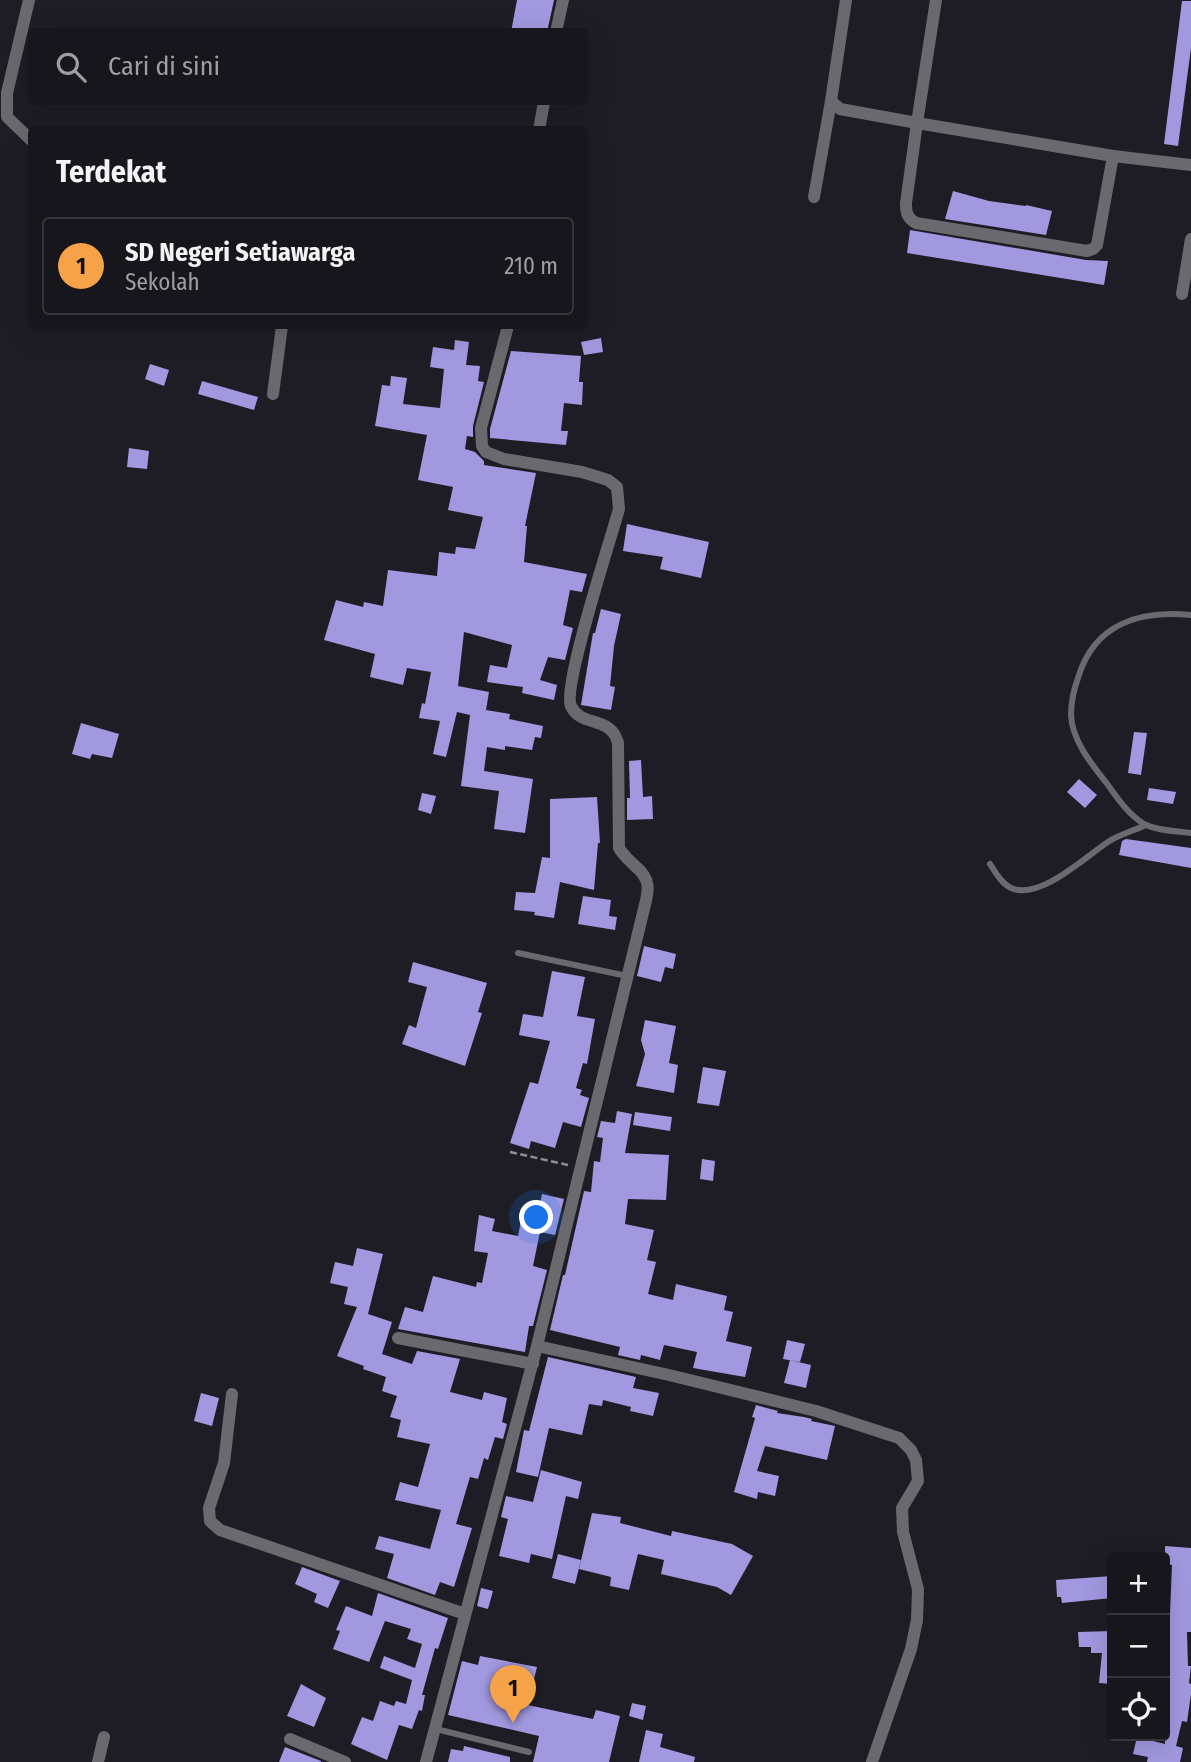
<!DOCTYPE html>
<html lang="id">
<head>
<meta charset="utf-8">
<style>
	:root { --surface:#16161c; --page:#232329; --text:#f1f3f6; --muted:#9e9fa3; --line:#35353b; --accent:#f6a248 }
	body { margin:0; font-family:"Fira Sans Condensed",sans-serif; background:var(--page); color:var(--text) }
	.controls { position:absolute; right:21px; bottom:21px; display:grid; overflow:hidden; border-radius:7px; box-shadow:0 7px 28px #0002 }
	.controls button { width:63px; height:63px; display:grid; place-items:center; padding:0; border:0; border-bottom:2px solid var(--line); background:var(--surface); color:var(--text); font:35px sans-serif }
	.you { position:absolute; left:537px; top:1218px; width:24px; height:24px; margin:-18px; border:5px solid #fff; border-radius:50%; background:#1a73e8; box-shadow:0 0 0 10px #1a73e833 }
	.badge { display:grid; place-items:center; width:46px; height:46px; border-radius:50%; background:var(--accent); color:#111; font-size:23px; font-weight:700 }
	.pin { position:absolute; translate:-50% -58px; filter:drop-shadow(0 2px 4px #0008) }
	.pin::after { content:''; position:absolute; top:37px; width:24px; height:21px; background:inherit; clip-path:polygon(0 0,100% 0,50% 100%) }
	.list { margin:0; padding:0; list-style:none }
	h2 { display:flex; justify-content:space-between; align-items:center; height:91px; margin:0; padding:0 28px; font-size:30px }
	h2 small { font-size:23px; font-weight:400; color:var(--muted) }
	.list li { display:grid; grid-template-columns:46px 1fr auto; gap:21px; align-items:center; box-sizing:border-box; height:98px; margin:0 14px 14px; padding:0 14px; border:2px solid var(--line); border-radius:7px }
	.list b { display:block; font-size:26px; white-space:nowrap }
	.list p { margin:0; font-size:23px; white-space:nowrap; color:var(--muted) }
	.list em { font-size:23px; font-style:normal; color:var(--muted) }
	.icon { flex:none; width:38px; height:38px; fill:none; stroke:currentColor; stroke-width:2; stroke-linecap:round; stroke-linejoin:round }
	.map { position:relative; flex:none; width:1191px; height:1762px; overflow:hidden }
	.search { position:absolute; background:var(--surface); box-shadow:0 7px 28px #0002; left:28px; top:28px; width:560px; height:77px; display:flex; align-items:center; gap:18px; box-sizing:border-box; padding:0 24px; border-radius:7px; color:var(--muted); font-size:26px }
	.panel { position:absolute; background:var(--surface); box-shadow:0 7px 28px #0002; left:28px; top:126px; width:560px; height:203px; border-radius:7px }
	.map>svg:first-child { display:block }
	.building { fill:#a198df }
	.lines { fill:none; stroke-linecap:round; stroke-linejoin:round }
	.path { stroke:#8d8d95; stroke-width:2.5; stroke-dasharray:7 3.5; stroke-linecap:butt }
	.lane { stroke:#69696e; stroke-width:6 }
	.street { stroke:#69696e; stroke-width:12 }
</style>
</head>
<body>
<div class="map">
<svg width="1191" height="1762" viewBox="0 0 1191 1762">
	<rect width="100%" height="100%" fill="#1e1d26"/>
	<!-- building -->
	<g class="building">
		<path d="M517,0H554L547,32H511Z"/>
		<path d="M1182,1H1191V48L1178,146L1164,144Z"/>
		<path d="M953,191L989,201L1026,206V205L1052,211L1046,235L945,219Z"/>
		<path d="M910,230L1086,260L1108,261L1104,285L907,253Z"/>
		<path d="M601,338L603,352L584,355L581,342Z"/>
		<path d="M455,340L469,342L466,365L480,366L478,381L484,382L473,426V437L467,436L465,449L475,452L484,461V465L536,473L525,526H527L524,562L587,574L582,592L570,590L563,625L573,628L565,660L548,657L540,680L557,685L554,700L522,693L523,687L487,682L490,665L507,668L512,645L464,632L458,686L489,692L486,710L510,714L509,719L543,726L541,738L535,737L532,750L505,746V750L487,747L484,771L533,779L525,833L494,829L499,791L461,786L470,715L457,712L446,757L433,754L440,721L419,718L422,703L425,704L431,672L407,668L403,685L370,677L375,654L324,640L336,600L363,607L364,602L383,606L388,570L437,576L439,552L455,554L456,547L475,549L483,517L448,510L453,487L418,480L427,435L375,426L382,385L390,386L391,376L407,378L403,404L440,408L444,369L430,367L433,347L454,350Z"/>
		<path d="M511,351L581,356L579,382H583L582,405L564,403L561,431H568L566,445L490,438V429Z"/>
		<path d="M150,364L169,370L164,386L145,379Z"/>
		<path d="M202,381L258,397L254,410L198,394Z"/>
		<path d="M129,448L149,451L147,469L127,467Z"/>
		<path d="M627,524L709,542L701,578L660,569L663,557L623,551Z"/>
		<path d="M601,609L621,614L614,646L610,686L615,687L611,710L581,705L593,633H595Z"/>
		<path d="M81,723L119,734L112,758L92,754L90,759L72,754Z"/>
		<path d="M1134,732L1147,733L1141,775L1128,773Z"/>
		<path d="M641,760L643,797L652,796L653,819L627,820V798H630L629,761Z"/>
		<path d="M1079,779L1097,795L1085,808L1067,792Z"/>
		<path d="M1149,788L1176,792L1173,804L1147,800Z"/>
		<path d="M422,793L436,796L431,814L418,810Z"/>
		<path d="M597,797L600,843H598L594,890L560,882L554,918L534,915L535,912L514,910L516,892L535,893L542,857L550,858V799Z"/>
		<path d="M1126,839L1191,848V868L1119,855L1122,841Z"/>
		<path d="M583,896L611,900L609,916L617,917L615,930L578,924Z"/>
		<path d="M644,946L676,954L673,969L665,967L661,982L637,976Z"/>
		<path d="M413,962L487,983L478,1012L482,1013L465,1066L402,1044L409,1025L416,1028L427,987L408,982Z"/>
		<path d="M552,971L585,977L577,1016L595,1019L587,1064L583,1063L576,1088L582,1090L580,1095L589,1098L581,1127L563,1122L555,1148L531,1141L529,1149L510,1143L530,1082L538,1084L550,1041L519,1035L523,1014L543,1017Z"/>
		<path d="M645,1020L676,1026L669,1063L678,1065L674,1093L636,1086L645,1054L641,1040Z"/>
		<path d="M703,1067L726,1071L719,1106L697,1103Z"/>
		<path d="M617,1111L632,1114L625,1153L669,1155L666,1200L628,1199L625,1224L654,1230L647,1260L656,1262L648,1294L673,1300L676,1284L727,1296L724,1310L733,1312L726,1341L752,1347L745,1377L693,1368L697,1352L664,1345L660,1360L641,1355L640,1360L618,1355L620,1347L550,1330L563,1275H565L584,1191L591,1192L594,1161L600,1162L603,1138L597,1137L601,1121L615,1123Z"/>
		<path d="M635,1112L672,1117L670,1131L633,1125Z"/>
		<path d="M702,1159L715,1161L713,1181L700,1179Z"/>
		<path d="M542,1194L564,1199L555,1235L540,1232L533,1266L547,1270L533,1326H529L525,1352L398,1329L405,1307L423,1312L433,1276L476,1287L477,1282L482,1283L488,1253L474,1251L479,1215L495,1219L492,1231L518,1236L523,1211L538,1214Z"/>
		<path d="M357,1248L383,1254L368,1314L392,1322L382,1354L412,1364L417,1351L460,1359L450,1392L482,1400L484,1392L507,1398L502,1422L507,1424L503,1439L495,1437L488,1460L484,1458L478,1479L470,1477L456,1524L472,1528L454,1587L440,1582L435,1595L387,1578L394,1554L375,1549L379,1536L430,1549L441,1510L395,1500L400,1482L418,1487L430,1444L397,1437L401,1420L390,1417L397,1396L382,1391L386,1377L363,1369L364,1366L337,1356L357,1307L344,1304L348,1287L330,1283L335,1262L353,1266Z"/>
		<path d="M787,1340L805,1344L800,1362L783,1359Z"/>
		<path d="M548,1357L636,1377L633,1388L659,1393L653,1416L630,1411L631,1407L603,1400L602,1406L589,1404L582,1435L549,1428L538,1477L516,1472L524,1430L529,1431Z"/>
		<path d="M790,1360L811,1365L806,1388L784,1383Z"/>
		<path d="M201,1393L219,1398L212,1426L194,1421Z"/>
		<path d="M756,1405L778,1411L777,1413L804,1417L812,1419L811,1421L835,1426L827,1460L765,1446L757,1471L779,1476L775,1496L758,1492L757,1499L734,1492L755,1418L752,1417Z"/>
		<path d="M541,1470L582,1482L578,1499L566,1496L552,1559L531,1554L529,1563L499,1556L508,1519L501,1517L506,1496L533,1502Z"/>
		<path d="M592,1513L621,1517L620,1523L671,1536L672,1531L732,1544L753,1556L731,1595L717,1587L661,1574L664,1560L638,1554L629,1590L610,1586L611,1577L579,1569Z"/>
		<path d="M1165,1546L1191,1548V1632H1187L1188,1666H1191L1189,1683L1191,1684V1694L1187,1722L1182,1721L1176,1746L1183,1748L1180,1762H1147L1148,1757L1133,1754L1137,1737L1165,1744V1639H1169L1172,1565L1165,1564Z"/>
		<path d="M558,1554L581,1560L575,1584L552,1578Z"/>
		<path d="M302,1567L340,1581L328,1608L314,1602L317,1594L295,1584Z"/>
		<path d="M1112,1576V1598L1062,1603L1061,1597H1057L1056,1580Z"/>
		<path d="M481,1588L493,1591L488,1609L477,1606Z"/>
		<path d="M378,1593L448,1618L438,1649L435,1648L422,1695H425L422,1711L419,1710L412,1729L399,1725L387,1760L351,1744L362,1717L373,1721L380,1701L394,1706L396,1701L406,1704L412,1680L380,1668L384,1656L415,1668L422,1644L407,1639L411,1629L385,1621L369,1662L333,1649L340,1631L336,1630L346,1606L372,1616Z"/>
		<path d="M1112,1631V1684L1099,1683L1102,1653H1091V1647H1079L1078,1632Z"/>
		<path d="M480,1656L537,1667L528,1705L593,1719L596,1710L620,1716L609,1762H533L539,1736L448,1715L462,1661L478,1665Z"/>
		<path d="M301,1684L326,1698L314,1727L287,1716Z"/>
		<path d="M632,1703L646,1706L643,1720L629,1716Z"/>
		<path d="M646,1730L663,1734L660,1747L695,1757L694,1762H639Z"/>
		<path d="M464,1746L510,1757V1762H448L451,1749L463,1751Z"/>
		<path d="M285,1747L321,1761V1762H279Z"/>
	</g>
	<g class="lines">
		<!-- path -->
		<path class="path" d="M510,1152L568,1165"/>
		<!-- lane -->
		<g class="lane">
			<path d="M1191,615C1139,610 1094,624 1078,678C1074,689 1071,704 1071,715C1072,741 1093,766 1108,785C1118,799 1129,815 1144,824C1158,831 1176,831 1191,833"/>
			<path d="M990,864C996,873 1002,884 1011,888C1041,901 1088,854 1111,840C1122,834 1135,830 1146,825"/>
			<path d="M518,953L627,976"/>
			<path d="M436,1729L529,1752"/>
		</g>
		<!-- street -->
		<g class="street">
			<path d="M29,0L7,93V117L32,141"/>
			<path d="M846,0L831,101L840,109L917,123L906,203C906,213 907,218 916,223L1087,251L1093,249L1097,245L1113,156L1191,165"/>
			<path d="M936,0L917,123L1113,156"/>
			<path d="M556,32L563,0"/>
			<path d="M539,130L544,102"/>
			<path d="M814,197L831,101"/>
			<path d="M1182,294L1191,239"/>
			<path d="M273,394L282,326"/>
			<path d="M398,1338L533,1364"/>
			<path d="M537,1346L669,1375L816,1411L899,1438L911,1450L916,1460L918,1481L902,1508L903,1532L918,1589L917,1620L911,1649L872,1762"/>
			<path d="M232,1394L224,1463L209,1508L210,1521L220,1530L465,1614"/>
			<path d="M290,1739L345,1762"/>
			<path d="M98,1762L104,1737"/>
			<path d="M426,1762L537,1346L642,917C647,894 655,882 634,865C628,859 623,855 619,848L618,743C611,715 581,728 571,706C562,687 611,539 619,509L617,487L608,480L582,472L504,459L486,452L482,446L481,428L508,326"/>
		</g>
	</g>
</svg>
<div class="controls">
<button>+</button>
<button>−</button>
<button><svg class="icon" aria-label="locate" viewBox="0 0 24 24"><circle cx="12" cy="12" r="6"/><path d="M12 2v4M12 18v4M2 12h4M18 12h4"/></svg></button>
</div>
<div class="you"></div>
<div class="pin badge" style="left:513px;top:1723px">1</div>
<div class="search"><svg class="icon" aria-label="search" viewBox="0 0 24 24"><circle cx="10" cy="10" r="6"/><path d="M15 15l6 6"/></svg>Cari di sini</div>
<section class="panel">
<h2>Terdekat<small></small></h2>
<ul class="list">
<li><span class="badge">1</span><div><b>SD Negeri Setiawarga</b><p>Sekolah</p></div><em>210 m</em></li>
</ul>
</section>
</div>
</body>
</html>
